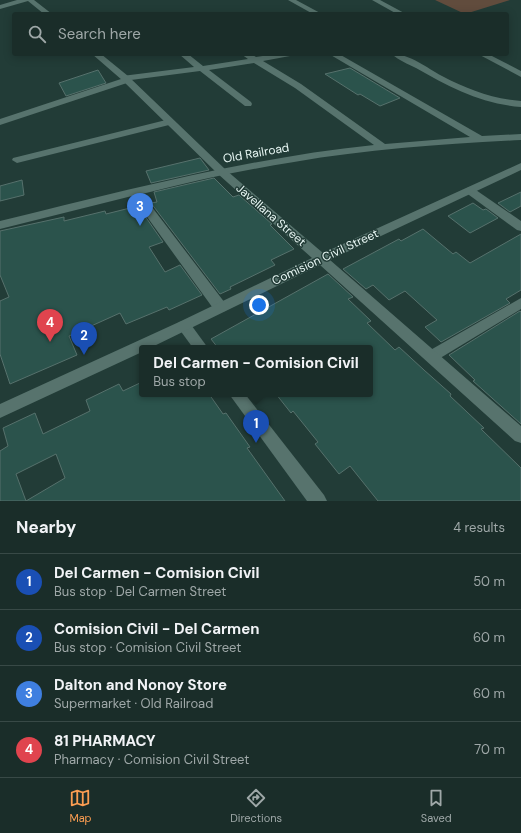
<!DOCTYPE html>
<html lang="en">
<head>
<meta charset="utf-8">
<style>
	:root { --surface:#1a2d29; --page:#233531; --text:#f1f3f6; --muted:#9fa8a8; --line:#384946; --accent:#fc9e52 }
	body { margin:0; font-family:"DM Sans",sans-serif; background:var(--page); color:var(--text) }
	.you { position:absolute; left:259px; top:305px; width:14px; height:14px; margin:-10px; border:3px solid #fff; border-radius:50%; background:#1a73e8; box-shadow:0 0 0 6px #1a73e833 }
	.badge { display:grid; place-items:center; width:26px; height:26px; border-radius:50%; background:var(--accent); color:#fff; font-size:13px; font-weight:700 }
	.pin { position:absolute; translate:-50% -33px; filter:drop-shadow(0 1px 2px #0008) }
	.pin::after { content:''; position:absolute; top:21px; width:14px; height:12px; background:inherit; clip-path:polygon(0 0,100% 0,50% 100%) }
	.popup { position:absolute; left:139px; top:345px; width:234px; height:52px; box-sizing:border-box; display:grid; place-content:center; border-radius:4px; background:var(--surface); filter:drop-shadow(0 1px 3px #0005); font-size:13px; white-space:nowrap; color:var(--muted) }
	.popup b { font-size:15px; color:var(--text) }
	.popup::after { content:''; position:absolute; left:50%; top:100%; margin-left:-8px; border:8px solid transparent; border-top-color:var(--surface) }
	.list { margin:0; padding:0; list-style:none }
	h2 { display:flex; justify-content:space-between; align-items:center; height:52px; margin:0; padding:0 16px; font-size:17px }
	h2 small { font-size:13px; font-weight:400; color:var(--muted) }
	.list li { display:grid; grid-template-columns:26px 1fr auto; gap:12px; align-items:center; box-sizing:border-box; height:56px; padding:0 16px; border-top:1px solid var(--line) }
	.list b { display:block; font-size:15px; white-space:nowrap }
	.list p { margin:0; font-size:13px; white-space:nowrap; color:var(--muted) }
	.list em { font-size:13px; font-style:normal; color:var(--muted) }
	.icon { flex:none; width:22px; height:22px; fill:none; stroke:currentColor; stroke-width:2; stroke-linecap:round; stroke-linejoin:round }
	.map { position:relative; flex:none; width:521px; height:501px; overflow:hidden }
	.search { position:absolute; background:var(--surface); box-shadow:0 2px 10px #0003; left:12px; right:12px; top:12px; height:44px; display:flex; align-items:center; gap:10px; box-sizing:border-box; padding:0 14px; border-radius:4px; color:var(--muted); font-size:15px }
	.sheet { height:276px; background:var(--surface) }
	nav { display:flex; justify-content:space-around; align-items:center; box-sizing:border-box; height:56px; border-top:1px solid var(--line); background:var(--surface); font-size:11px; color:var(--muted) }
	nav a { display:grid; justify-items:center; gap:2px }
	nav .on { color:var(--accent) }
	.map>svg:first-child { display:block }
	.green { fill:#614c3d }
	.building { fill:#2b534c; stroke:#56716c; fill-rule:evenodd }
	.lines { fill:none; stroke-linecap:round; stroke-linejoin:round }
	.street { fill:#57736d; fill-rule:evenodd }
	.secondary { fill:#57736d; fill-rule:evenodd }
	.labels { text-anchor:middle; stroke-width:3; stroke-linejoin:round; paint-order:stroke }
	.street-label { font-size:12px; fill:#e7f6f3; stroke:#223c37 }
</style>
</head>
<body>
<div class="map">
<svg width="521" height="501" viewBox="0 0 521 501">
	<rect width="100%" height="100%" fill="#223c37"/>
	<!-- green -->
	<path class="green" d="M435,0H510L465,14Z"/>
	<!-- building -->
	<g class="building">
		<path d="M350,68L400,98L380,106L360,94L358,95L325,74Z"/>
		<path d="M98,70L106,83L66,96L59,83Z"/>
		<path d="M200,158L209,170L151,183L146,171Z"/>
		<path d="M214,178L233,197L239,195L272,224L270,225L294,249L271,260L275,265L230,287L231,289L220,294L151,203L157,202L154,192Z"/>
		<path d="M22,180L24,195L0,201V186Z"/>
		<path d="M521,192V206L510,212L498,203Z"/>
		<path d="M473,203L483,210L486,209L498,218L470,233L448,216Z"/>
		<path d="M138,206L163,242L149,247L165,272L180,265L202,295L169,310L167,307L126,324L120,313L69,336L77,355L10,384L0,354V301L9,297L0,275V231L64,217V221L105,211L106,214Z"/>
		<path d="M423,229L453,254L456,252L470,263L521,234V290L506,299L510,303L441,342L425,327L437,320L405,291L389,300L373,285L366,289L343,269L399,239L401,241Z"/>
		<path d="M328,274L353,297L348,299L371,321L367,323L395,350L399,347L424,370L451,394L450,396L484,428L481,429L521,468V501H378L350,466L339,474L315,444L318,442L293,411L291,413L276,394H370V348H218L211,339Z"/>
		<path d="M520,311L521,312V424L473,381L475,380L449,355Z"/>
		<path d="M142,382V394H209L223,414L226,413L250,447L247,448L285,501H0V451L8,446L3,428L35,413L43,434L90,411L86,400L119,384L123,391ZM56,454L65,478L26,501L16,474Z"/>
	</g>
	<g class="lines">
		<!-- street -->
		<g class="street">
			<path d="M288,0H296L322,14H313Z"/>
			<path d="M372,0H380L406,14H397Z"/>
			<path d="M179,54H188L203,66L248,59L241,54H251L256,57L276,54H294L290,56L263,61L301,84L385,144L470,137L329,54H339L482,136L521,134V140C445,144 369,149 294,162C243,170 192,181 142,194L225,303L227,307L225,311L220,312L215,311L132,196L0,229V221C124,191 247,158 374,145L295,88L254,63L209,70L251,102L252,104L251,106H245L200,71L131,80L130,82L0,125V119L121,79L122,76L194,67Z"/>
			<path d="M392,54C410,54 427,68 442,76C467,89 492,99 521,101V107C482,104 449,87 416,68C408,64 398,60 392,54Z"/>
			<path d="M478,54H488L521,71V77Z"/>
			<path d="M170,119L173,120L175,122L173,124L17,163L12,160L13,158Z"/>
			<path d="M469,187L473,188L521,221V231L517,230L465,192L464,190Z"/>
			<path d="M521,298V309L437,360L432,362L427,360L425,356L427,352Z"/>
			<path d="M184,321L189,322L208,348H193L177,326L179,322Z"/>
			<path d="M229,394H245L324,495L327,501H307Z"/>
		</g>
		<!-- secondary -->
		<g class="secondary">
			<path d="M17,0H34L52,14H44L28,1L0,9V5Z"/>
			<path d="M92,54H101L128,76L226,170L323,253L521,163V170L330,260L521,426V443L515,441L320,265L150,348H142V352L0,418V404L179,322L312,258L218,174L122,80Z"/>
		</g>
	</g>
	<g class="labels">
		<!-- street labels -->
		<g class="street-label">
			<text transform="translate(256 153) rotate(-10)" y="4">Old Railroad</text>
			<text transform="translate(271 215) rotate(41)" y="4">Javellana Street</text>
			<text transform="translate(325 257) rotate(-25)" y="4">Comision Civil Street</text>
		</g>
	</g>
</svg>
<div class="you"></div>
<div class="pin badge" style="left:256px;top:443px;background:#1a4fb4">1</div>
<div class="popup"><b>Del Carmen - Comision Civil</b>Bus stop</div>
<div class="pin badge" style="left:84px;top:355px;background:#1a4fb4">2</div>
<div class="pin badge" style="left:140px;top:226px;background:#3f7fe0">3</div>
<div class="pin badge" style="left:50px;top:342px;background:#e0444e">4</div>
<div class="search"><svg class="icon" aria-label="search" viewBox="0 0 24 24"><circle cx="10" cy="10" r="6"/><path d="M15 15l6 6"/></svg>Search here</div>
</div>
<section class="sheet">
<h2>Nearby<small>4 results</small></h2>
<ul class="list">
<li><span class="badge" style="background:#1a4fb4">1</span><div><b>Del Carmen - Comision Civil</b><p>Bus stop · Del Carmen Street</p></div><em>50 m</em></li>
<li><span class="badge" style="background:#1a4fb4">2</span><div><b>Comision Civil - Del Carmen</b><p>Bus stop · Comision Civil Street</p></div><em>60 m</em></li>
<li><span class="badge" style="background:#3f7fe0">3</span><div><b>Dalton and Nonoy Store</b><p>Supermarket · Old Railroad</p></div><em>60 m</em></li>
<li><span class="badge" style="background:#e0444e">4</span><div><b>81 PHARMACY</b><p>Pharmacy · Comision Civil Street</p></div><em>70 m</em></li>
</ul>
</section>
<nav>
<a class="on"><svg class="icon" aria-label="map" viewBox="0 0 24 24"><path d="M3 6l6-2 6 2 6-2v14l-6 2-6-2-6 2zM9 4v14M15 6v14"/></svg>Map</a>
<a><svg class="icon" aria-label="directions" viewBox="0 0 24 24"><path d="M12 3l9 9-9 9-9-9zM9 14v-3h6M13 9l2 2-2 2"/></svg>Directions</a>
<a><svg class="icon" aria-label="saved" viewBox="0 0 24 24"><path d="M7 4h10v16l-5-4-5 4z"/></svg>Saved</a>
</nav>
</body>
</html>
